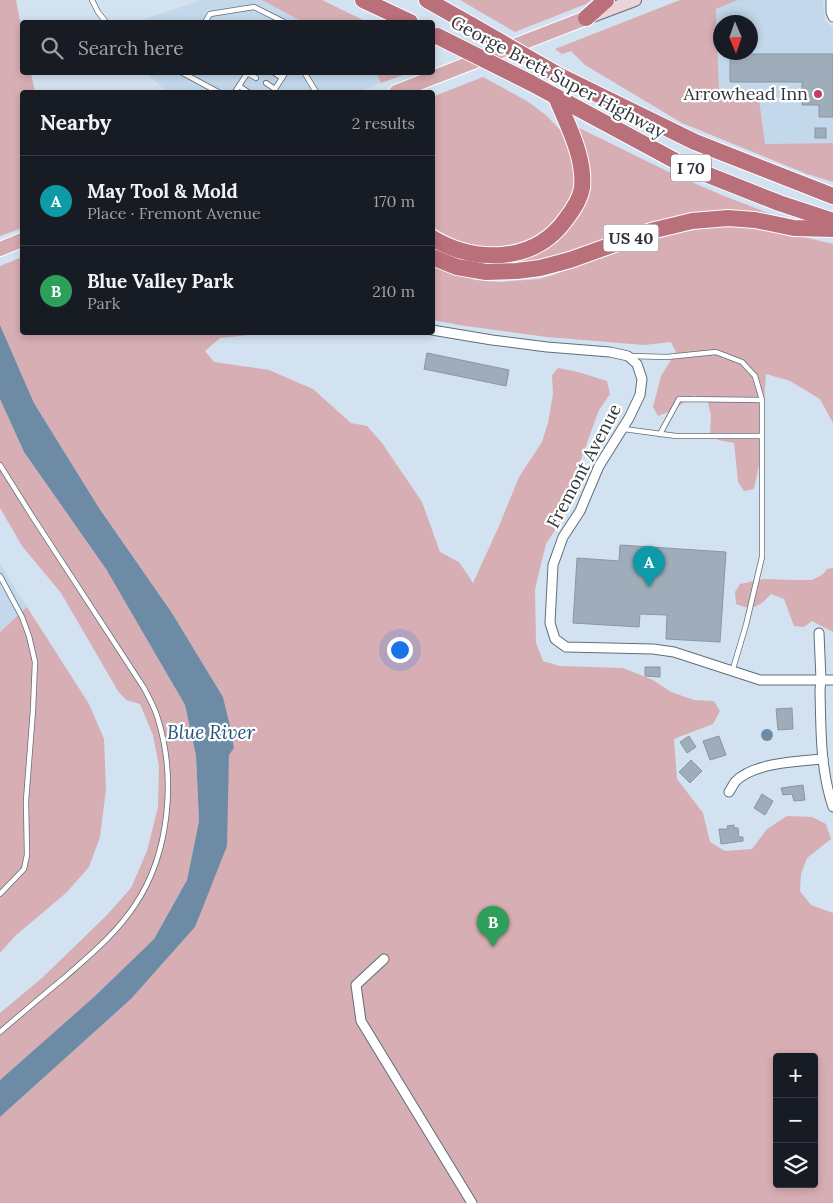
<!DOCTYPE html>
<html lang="en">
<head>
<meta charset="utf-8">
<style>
	:root { --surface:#171b24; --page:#20242c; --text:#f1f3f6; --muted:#9ea1a6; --line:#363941; --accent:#0f766e }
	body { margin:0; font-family:Lora,serif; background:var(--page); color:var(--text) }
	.controls { position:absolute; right:15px; bottom:15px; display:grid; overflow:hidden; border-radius:5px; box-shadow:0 2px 8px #0003 }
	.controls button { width:45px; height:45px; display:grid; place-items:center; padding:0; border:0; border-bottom:1px solid var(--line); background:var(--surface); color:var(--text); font:25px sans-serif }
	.compass { position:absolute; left:713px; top:15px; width:45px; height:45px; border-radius:50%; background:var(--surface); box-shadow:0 2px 8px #0003; rotate:178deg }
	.you { position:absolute; left:399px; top:649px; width:18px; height:18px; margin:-12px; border:4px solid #fff; border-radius:50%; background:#1a73e8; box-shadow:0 0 0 8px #1a73e833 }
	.badge { display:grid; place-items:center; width:32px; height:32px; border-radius:50%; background:var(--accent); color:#fff; font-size:16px; font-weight:700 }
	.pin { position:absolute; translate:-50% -41px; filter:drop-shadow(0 1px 2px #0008) }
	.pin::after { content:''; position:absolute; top:26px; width:18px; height:15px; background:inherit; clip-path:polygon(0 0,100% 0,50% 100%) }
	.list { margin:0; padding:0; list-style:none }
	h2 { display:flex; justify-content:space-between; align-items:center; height:65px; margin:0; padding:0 20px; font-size:21px }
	h2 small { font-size:16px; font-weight:400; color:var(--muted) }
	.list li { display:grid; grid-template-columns:32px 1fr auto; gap:15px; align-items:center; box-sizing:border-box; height:90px; padding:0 20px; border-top:1px solid var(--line) }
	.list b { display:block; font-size:19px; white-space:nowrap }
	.list p { margin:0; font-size:16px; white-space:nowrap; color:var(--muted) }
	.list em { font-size:16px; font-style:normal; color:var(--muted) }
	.icon { flex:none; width:28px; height:28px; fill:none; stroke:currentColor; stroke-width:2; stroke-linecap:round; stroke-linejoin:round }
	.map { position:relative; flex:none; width:833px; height:1203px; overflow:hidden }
	.search { position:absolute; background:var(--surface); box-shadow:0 2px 8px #0003; left:20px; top:20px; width:415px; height:55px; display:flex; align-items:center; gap:12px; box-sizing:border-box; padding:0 18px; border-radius:5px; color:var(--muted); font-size:19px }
	.panel { position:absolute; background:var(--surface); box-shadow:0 2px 8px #0003; left:20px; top:90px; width:415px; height:245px; border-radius:5px }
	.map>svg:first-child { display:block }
	.built { fill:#c3d8eb; fill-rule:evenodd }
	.green { fill:#d7aeb3; fill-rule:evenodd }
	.water { fill:#6e8ba6 }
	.building { fill:#9fadbb; stroke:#8997a5 }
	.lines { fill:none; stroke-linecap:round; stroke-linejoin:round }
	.service-casing { stroke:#606e7a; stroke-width:6 }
	.minor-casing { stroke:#606e7a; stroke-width:11 }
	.secondary-casing { stroke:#606e7a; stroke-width:14 }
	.primary-casing { stroke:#fff; stroke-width:16 }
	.motorway-casing { stroke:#fff; stroke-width:18 }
	.service { stroke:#fff; stroke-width:4.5 }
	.minor { stroke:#fff; stroke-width:9 }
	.secondary { stroke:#ead4d7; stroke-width:12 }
	.primary { stroke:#d5a9b0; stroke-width:14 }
	.motorway { stroke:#b9707b; stroke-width:16 }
	.motorway-bridge-casing { stroke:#fff; stroke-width:18; stroke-linecap:butt }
	.motorway-bridge { stroke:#b9707b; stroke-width:16 }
	.poi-dot { fill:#ca3b5d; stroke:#fff; stroke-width:2 }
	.labels { text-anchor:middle; stroke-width:4.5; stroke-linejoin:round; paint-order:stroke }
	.shield { fill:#fff; stroke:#6e7276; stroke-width:1 }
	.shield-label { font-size:16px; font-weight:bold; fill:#30363c }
	.street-label { font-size:18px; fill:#30363c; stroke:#fff }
	.poi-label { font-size:18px; fill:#30363c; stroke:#fff; text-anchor:end }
	.water-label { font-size:19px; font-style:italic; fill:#27557c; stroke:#fff }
</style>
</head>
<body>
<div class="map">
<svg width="833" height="1203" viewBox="0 0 833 1203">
	<rect width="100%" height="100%" fill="#d3e2f0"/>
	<!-- built -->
	<g class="built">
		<path d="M202,0H262L303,22H135Z"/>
		<path d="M738,0H823L825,21L833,28V143L764,144L758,92L718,93L716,9ZM720,22H750V52H720Z"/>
		<path d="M377,72L381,83L358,92H167L147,73Z"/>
		<path d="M0,564L27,607L0,632Z"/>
	</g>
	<!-- green -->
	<g class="green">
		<path d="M0,0H16L22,31V72L31,73L35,92H22V228L0,236Z"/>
		<path d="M262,0H322L367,22H303Z"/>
		<path d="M460,0H591L586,4L515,32Z"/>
		<path d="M680,0H738L716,9L719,93L758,92L765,144L833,143V182L807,174L682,123L585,65L571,51L562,54L555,49Z"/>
		<path d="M377,73H409L381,83Z"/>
		<path d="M483,77L527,101L547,116L562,132L575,163L574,194L569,207L543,234L525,242L507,247L490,248L471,246L448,236L433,227L432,97Z"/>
		<path d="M573,125L673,174L724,196L773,215L740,210L710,211L675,217L559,256L526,265L500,266L471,263L473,259L548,246L566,233L582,211L588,192Z"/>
		<path d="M722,226L747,227L775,230L833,244V423L820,399L790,381L766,374L760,460L754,489L744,491L738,482L734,443L718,440L710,433L711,415L707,399L694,395L673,410L658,416L653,407L661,376L676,352L671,342L644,345L547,337L459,325L433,320L432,266L475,280L499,282L539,279L553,275L624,250L670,235L693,230Z"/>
		<path d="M22,257V332L269,333L220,338L205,351L214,362L269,370L313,389L351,423L367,426L382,443L422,502L440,552L459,562L473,583L499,526L519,477L542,442L548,423L553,394L552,375L558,368L578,372L607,381L610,394L599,410L577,470L573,490L564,516L546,544L539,572L535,590L536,643L543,661L560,666L623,668L653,680L671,692L694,700L714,701L720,711L713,724L676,738L674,740L677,779L703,813L710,842L725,851L752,849L767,829L787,816L812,817L826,824L831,839L807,858L801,874L800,891L811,905L833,913V1203H0V1117L131,999L195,927L228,775L229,755L234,748L231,730L223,697L172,613L99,508L34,403L0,325V266ZM777,1057H814V1184H777Z"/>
		<path d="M0,399L24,452L106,569L185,705L196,756L199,821L187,880L154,939L95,996L0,1080V1013L42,978L106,916L131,888L147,851L158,807L159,766L153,735L140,704L126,700L118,691L61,593L22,546L0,508Z"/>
		<path d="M833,568V632L812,621L804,627L794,626L784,599L771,594C759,607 753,611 736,604L735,592L740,584L764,579L792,580H812L822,575L827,569Z"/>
		<path d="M27,607L89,704L104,739L106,789L100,837L89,867L66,893L15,936L0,953V632Z"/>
	</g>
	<!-- water -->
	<g class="water">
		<path d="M0,325L34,403L99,508L172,613L223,697L231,730L234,748L229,755L227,846L195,927L131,999L0,1117V1080L95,996L154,939L187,880L199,821L196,756L185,705L106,569L24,452L0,399Z"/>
		<circle cx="767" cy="735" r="6"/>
	</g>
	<!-- building -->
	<g class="building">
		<path d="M730,54H833V117H819V105H802V82H730Z"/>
		<rect x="815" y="128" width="11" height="10"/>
		<path d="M427,353L509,370L506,386L424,369Z"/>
		<path d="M620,545L726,552L720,642L666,639L667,615L640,614L639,627L573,623L577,558L619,561Z"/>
		<path d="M645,667H660V677L645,676Z"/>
		<path d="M792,708L793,729L778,730L776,709Z"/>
		<path d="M689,736L696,747L687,753L680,742Z"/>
		<path d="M719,736L726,755L710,760L703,741Z"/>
		<path d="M691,760L702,771L690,783L679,772Z"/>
		<path d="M803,785L805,800L794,801L792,794L783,795L781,788Z"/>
		<path d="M762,794L773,801L765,815L754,808Z"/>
		<path d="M734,825V828H738L739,837H743V841L721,844L719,829H728L727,826Z"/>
	</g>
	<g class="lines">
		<defs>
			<g id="service">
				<path d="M92,0L98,12L106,22"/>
				<path d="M205,22L210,14L254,7L284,22"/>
				<path d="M181,72L218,92"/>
				<path d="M273,72L282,78"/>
				<path d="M304,72L316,92"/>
				<path d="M247,73L256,78"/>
				<path d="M266,83L275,89"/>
				<path d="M239,86L248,92"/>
				<path d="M235,92L248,72"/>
				<path d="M273,92L286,72"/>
				<path d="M630,356L667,357L716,352L742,362L755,376L762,400V557L746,625L732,672"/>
				<path d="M624,429L676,436H762"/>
				<path d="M660,434L679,399L762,400"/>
				<path d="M0,465L32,516L144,688C149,698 155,708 158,719C176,778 170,853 135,905C116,934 89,956 64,978C42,996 21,1014 0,1032"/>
				<path d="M0,576L22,617L29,636L35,662L33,710L26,801L27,855L24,869L0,894"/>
			</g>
			<g id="minor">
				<path d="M831,0V12L833,17"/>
				<path d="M432,330L492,340L547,347L610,352L628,356L637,364L642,379L640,395L629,418L599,466L580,511L563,537L553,565L550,623L555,639L566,647L653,649L674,652L760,680H833"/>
				<path d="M819,633L821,680L820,690C821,729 820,769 833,807"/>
				<path d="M729,792C731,789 733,785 735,782C752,763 799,761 823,759"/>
				<path d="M384,959L356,985L361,1021L472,1203"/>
			</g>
			<path id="secondary" d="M590,17L635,0"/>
			<g id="primary">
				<path d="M396,92L586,18"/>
				<path d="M0,249L22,240"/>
			</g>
			<g id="motorway">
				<path d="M363,0L410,22"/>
				<path d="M427,0L473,26"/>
				<path d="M586,18L606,0"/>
				<path d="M560,76L695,142L833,196"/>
				<path d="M529,82L683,165L779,203L833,221"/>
				<path d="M432,238C476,264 535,263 566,219C573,210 580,200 582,188C585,157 568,126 556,97"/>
				<path d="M432,257L457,267L486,272L517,271L540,268L570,260L651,231L692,221L728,218L755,220L794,228L833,229"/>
			</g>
		</defs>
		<!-- service casing -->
		<use href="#service" class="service-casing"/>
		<!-- minor casing -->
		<use href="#minor" class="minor-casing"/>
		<!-- secondary casing -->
		<use href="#secondary" class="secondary-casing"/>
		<!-- primary casing -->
		<use href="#primary" class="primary-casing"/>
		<!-- motorway casing -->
		<use href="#motorway" class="motorway-casing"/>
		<!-- service -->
		<use href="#service" class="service"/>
		<!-- minor -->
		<use href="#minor" class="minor"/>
		<!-- secondary -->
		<use href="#secondary" class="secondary"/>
		<!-- primary -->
		<use href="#primary" class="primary"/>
		<!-- motorway -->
		<use href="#motorway" class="motorway"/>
		<defs>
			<g id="motorway-bridge">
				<path d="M473,26L560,76"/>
				<path d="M437,36L529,82"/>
			</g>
		</defs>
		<!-- motorway-bridge casing -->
		<use href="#motorway-bridge" class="motorway-bridge-casing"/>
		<!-- motorway-bridge -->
		<use href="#motorway-bridge" class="motorway-bridge"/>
	</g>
	<!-- markers -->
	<circle class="poi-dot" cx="818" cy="94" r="5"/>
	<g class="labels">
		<!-- shield labels -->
		<g class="shield">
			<rect x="671" y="154.5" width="40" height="27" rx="4"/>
			<rect x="603.5" y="224.5" width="55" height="27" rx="4"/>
		</g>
		<g class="shield-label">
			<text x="691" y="174">I 70</text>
			<text x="631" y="244">US 40</text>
		</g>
		<!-- street labels -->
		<g class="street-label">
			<text transform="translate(558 77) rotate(28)" y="6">George Brett Super Highway</text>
			<text transform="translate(584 466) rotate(-62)" y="6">Fremont Avenue</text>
		</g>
		<!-- poi labels -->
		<g class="poi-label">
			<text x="808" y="100">Arrowhead Inn</text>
		</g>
		<!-- water labels -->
		<g class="water-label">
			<text x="211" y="739">Blue River</text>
		</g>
	</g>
</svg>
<div class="controls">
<button>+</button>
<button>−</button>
<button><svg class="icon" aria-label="layers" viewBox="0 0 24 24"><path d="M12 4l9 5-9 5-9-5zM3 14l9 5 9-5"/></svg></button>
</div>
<svg class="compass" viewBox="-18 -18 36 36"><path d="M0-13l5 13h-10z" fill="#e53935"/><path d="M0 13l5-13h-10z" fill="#9ea1a6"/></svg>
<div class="you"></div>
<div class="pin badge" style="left:649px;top:587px;background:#0f9aa8">A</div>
<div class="pin badge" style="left:493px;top:947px;background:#2e9e5b">B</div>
<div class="search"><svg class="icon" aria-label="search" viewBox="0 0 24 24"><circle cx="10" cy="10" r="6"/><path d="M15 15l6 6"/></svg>Search here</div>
<section class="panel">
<h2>Nearby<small>2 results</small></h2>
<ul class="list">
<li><span class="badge" style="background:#0f9aa8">A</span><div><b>May Tool &amp; Mold</b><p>Place · Fremont Avenue</p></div><em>170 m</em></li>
<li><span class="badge" style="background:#2e9e5b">B</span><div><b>Blue Valley Park</b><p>Park</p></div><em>210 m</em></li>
</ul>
</section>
</div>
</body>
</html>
